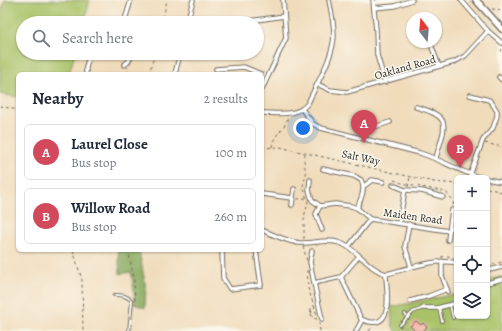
<!DOCTYPE html>
<html lang="en">
<head>
<meta charset="utf-8">
<style>
	:root { --surface:#fff; --page:#f6f6f7; --text:#1f2937; --muted:#747a83; --line:#e0e1e3; --accent:#d1495b }
	body { margin:0; font-family:Alegreya,serif; background:var(--page); color:var(--text) }
	.controls { position:absolute; right:12px; bottom:12px; display:grid; overflow:hidden; border-radius:6px; box-shadow:0 1px 3px #0004 }
	.controls button { width:36px; height:36px; display:grid; place-items:center; padding:0; border:0; border-bottom:1px solid var(--line); background:var(--surface); color:var(--text); font:20px sans-serif }
	.compass { position:absolute; left:406px; top:12px; width:36px; height:36px; border-radius:50%; background:var(--surface); box-shadow:0 1px 3px #0004; rotate:344deg }
	.you { position:absolute; left:303px; top:128px; width:14px; height:14px; margin:-10px; border:3px solid #fff; border-radius:50%; background:#1a73e8; box-shadow:0 0 0 6px #1a73e833 }
	.badge { display:grid; place-items:center; width:26px; height:26px; border-radius:50%; background:var(--accent); color:#fff; font-size:13px; font-weight:700 }
	.pin { position:absolute; translate:-50% -33px; filter:drop-shadow(0 1px 2px #0008) }
	.pin::after { content:''; position:absolute; top:21px; width:14px; height:12px; background:inherit; clip-path:polygon(0 0,100% 0,50% 100%) }
	.list { margin:0; padding:0; list-style:none }
	h2 { display:flex; justify-content:space-between; align-items:center; height:52px; margin:0; padding:0 16px; font-size:17px }
	h2 small { font-size:13px; font-weight:400; color:var(--muted) }
	.list li { display:grid; grid-template-columns:26px 1fr auto; gap:12px; align-items:center; box-sizing:border-box; height:56px; margin:0 8px 8px; padding:0 8px; border:1px solid var(--line); border-radius:6px }
	.list b { display:block; font-size:15px; white-space:nowrap }
	.list p { margin:0; font-size:13px; white-space:nowrap; color:var(--muted) }
	.list em { font-size:13px; font-style:normal; color:var(--muted) }
	.icon { flex:none; width:22px; height:22px; fill:none; stroke:currentColor; stroke-width:2; stroke-linecap:round; stroke-linejoin:round }
	.map { position:relative; flex:none; width:502px; height:331px; overflow:hidden }
	.search { position:absolute; background:var(--surface); box-shadow:0 1px 3px #0004; left:16px; top:16px; width:248px; height:44px; display:flex; align-items:center; gap:10px; box-sizing:border-box; padding:0 14px; border-radius:22px; color:var(--muted); font-size:15px }
	.panel { position:absolute; background:var(--surface); box-shadow:0 1px 3px #0004; left:16px; top:72px; width:248px; height:180px; border-radius:6px }
	.map>svg:first-child { display:block }
	.green { fill:#a9c268; stroke:#6a764a }
	.forest { fill:#86a85c; stroke:#586a44 }
	.building { fill:#f5b0a2 }
	.lines { fill:none; stroke-linecap:round; stroke-linejoin:round }
	.service-casing { stroke:#70695d; stroke-width:4 }
	.minor-casing { stroke:#70695d; stroke-width:5.5 }
	.primary-casing { stroke:#70695d; stroke-width:8 }
	.path { stroke:#70695d; stroke-width:1; stroke-dasharray:3 3; stroke-linecap:butt }
	.service { stroke:#fff; stroke-width:2 }
	.minor { stroke:#fff; stroke-width:3.5 }
	.primary { stroke:#fff; stroke-width:5.5 }
	.labels { text-anchor:middle; stroke-width:3; stroke-linejoin:round; paint-order:stroke }
	.street-label { font-size:11px; fill:#2b2b2b; stroke:#fbf7ec }
</style>
</head>
<body>
<div class="map">
<svg width="502" height="331" viewBox="0 0 502 331">
	<rect width="100%" height="100%" fill="#fbf7ec"/>
	<filter id="ink" filterUnits="userSpaceOnUse"><feTurbulence type="fractalNoise" baseFrequency=".025" numOctaves="2"/><feDisplacementMap in="SourceGraphic" scale="8" xChannelSelector="R" yChannelSelector="G"/><feConvolveMatrix kernelMatrix="1 2 1 2 8 2 1 2 1" color-interpolation-filters="sRGB"/></filter>
	<filter id="wash" filterUnits="userSpaceOnUse"><feTurbulence type="fractalNoise" baseFrequency=".012" numOctaves="4" result="noise"/><feDisplacementMap in="SourceGraphic" scale="16" xChannelSelector="R" yChannelSelector="G"/><feGaussianBlur stdDeviation="0.9" result="paint"/><feColorMatrix in="noise" values="0 0 0 0 0 0 0 0 0 0 0 0 0 0 0 0 0 1.4 0 .05"/><feComposite in="paint" operator="in"/></filter>
	<g filter="url(#wash)">
		<rect width="100%" height="100%" fill="#f0dcbb"/>
		<!-- green -->
		<g class="green">
			<path d="M5,0H90L84,23H23V53H75L69,74H18V97L0,94V18Z"/>
			<path d="M502,277V331H395L392,324L391,307L457,294V316H487V279Z"/>
		</g>
		<!-- forest -->
		<path class="forest" d="M118,250H139L146,288L145,308L134,304V291L131,272L120,274Z"/>
		<g id="blocks">
			<!-- building -->
			<path class="building" d="M416,321L421,325L423,323L427,327L423,331H415L410,326Z"/>
		</g>
	</g>
	<g filter="url(#ink)">
		<use href="#blocks" fill-opacity="0" stroke="#70695d" stroke-width="1"/>
		<g class="lines">
			<defs>
				<g id="service">
					<path d="M114,295C122,295 126,295 132,301L129,331"/>
					<path d="M450,305L453,318"/>
					<path d="M439,307L442,321"/>
					<path d="M405,314L408,318"/>
					<path d="M400,325L413,312L423,308"/>
				</g>
				<g id="minor">
					<path d="M373,0L376,30L377,55L385,82"/>
					<path d="M461,0L488,31L502,43"/>
					<path d="M374,8L395,6L412,0"/>
					<path d="M124,23L131,0"/>
					<path d="M187,23L193,0"/>
					<path d="M236,23L284,16"/>
					<path d="M430,42L439,66"/>
					<path d="M124,65L128,62L133,53"/>
					<path d="M216,69L244,67L261,74"/>
					<path d="M86,74V67L90,53"/>
					<path d="M175,74L180,53"/>
					<path d="M499,77L502,80"/>
					<path d="M317,84L330,90L347,92L454,62L465,56L488,31"/>
					<path d="M262,89L286,38L283,0"/>
					<path d="M470,95L489,100L492,103L497,111V116L493,128L483,140L470,175"/>
					<path d="M416,107C455,117 444,127 436,158"/>
					<path d="M302,109L313,124L321,128L420,153C442,160 460,172 482,178"/>
					<path d="M262,113C278,113 298,117 308,103C317,83 334,56 334,34C334,23 331,11 329,0"/>
					<path d="M364,139L368,129L390,122"/>
					<path d="M323,169L354,176L361,180C366,189 361,199 357,208"/>
					<path d="M487,179L502,182"/>
					<path d="M310,180L309,190L312,200L320,206L335,204L351,206L357,208L370,219L449,231"/>
					<path d="M393,185L405,190L422,191L443,197"/>
					<path d="M364,186L372,180L383,182"/>
					<path d="M262,194L292,198"/>
					<path d="M292,205L294,189"/>
					<path d="M320,206L316,214L322,230"/>
					<path d="M399,223L405,190"/>
					<path d="M409,224L405,246L411,267"/>
					<path d="M262,230C274,235 288,242 300,243C314,244 327,238 340,243C358,249 368,269 386,274C409,269 433,258 457,263"/>
					<path d="M448,240L452,210"/>
					<path d="M349,246L370,219"/>
					<path d="M222,251L223,278L230,289L261,285L256,250"/>
					<path d="M312,251L310,262L314,283L341,277L359,256"/>
					<path d="M442,261V276L448,292"/>
					<path d="M487,270L494,269L502,267"/>
					<path d="M341,277L361,319C365,321 370,323 376,322C393,319 386,287 386,274"/>
					<path d="M314,283L322,319"/>
					<path d="M487,283L502,279"/>
					<path d="M410,301L429,296L447,289"/>
					<path d="M423,308H437L457,303"/>
					<path d="M356,331L362,320"/>
				</g>
				<path id="primary" d="M476,0L502,29"/>
			</defs>
			<!-- service casing -->
			<use href="#service" class="service-casing"/>
			<!-- minor casing -->
			<use href="#minor" class="minor-casing"/>
			<!-- primary casing -->
			<use href="#primary" class="primary-casing"/>
			<!-- path -->
			<g class="path">
				<path d="M469,0L472,3"/>
				<path d="M492,9L502,10"/>
				<path d="M162,23L167,0"/>
				<path d="M502,49L501,51H502"/>
				<path d="M127,74L128,69L127,67"/>
				<path d="M149,74L155,53"/>
				<path d="M0,106L18,110"/>
				<path d="M485,143L502,147"/>
				<path d="M272,147C273,134 286,129 288,117"/>
				<path d="M262,148L280,147L288,149L434,182L457,184"/>
				<path d="M394,180L402,183L446,192L452,199L454,206"/>
				<path d="M408,187L410,177"/>
				<path d="M487,188L502,192"/>
				<path d="M297,199L306,198"/>
				<path d="M455,211L457,216"/>
				<path d="M304,239V217L308,203L303,186L306,174L304,161L305,153"/>
				<path d="M303,246L307,261"/>
				<path d="M73,250L82,280L83,331"/>
				<path d="M128,250L134,278L135,304"/>
				<path d="M441,257L448,256L456,259"/>
				<path d="M487,266L502,262"/>
				<path d="M307,270L308,288L317,315"/>
				<path d="M311,311V305L313,303"/>
				<path d="M311,311L312,312L311,314L310,312Z"/>
				<path d="M311,314L313,318L317,319"/>
				<path d="M319,322L320,331"/>
				<path d="M369,331L372,327"/>
			</g>
			<!-- service -->
			<use href="#service" class="service"/>
			<!-- minor -->
			<use href="#minor" class="minor"/>
			<!-- primary -->
			<use href="#primary" class="primary"/>
		</g>
	</g>
	<g class="labels">
		<!-- street labels -->
		<g class="street-label">
			<text transform="translate(405 67) rotate(-16)" y="4">Oakland Road</text>
			<text transform="translate(361 157) rotate(12)" y="4">Salt Way</text>
			<text transform="translate(413 216) rotate(8)" y="4">Maiden Road</text>
		</g>
	</g>
</svg>
<div class="controls">
<button>+</button>
<button>−</button>
<button><svg class="icon" aria-label="locate" viewBox="0 0 24 24"><circle cx="12" cy="12" r="6"/><path d="M12 2v4M12 18v4M2 12h4M18 12h4"/></svg></button>
<button><svg class="icon" aria-label="layers" viewBox="0 0 24 24"><path d="M12 4l9 5-9 5-9-5zM3 14l9 5 9-5"/></svg></button>
</div>
<svg class="compass" viewBox="-18 -18 36 36"><path d="M0-13l5 13h-10z" fill="#e53935"/><path d="M0 13l5-13h-10z" fill="#747a83"/></svg>
<div class="you"></div>
<div class="pin badge" style="left:364px;top:143px">A</div>
<div class="pin badge" style="left:460px;top:168px">B</div>
<div class="search"><svg class="icon" aria-label="search" viewBox="0 0 24 24"><circle cx="10" cy="10" r="6"/><path d="M15 15l6 6"/></svg>Search here</div>
<section class="panel">
<h2>Nearby<small>2 results</small></h2>
<ul class="list">
<li><span class="badge">A</span><div><b>Laurel Close</b><p>Bus stop</p></div><em>100 m</em></li>
<li><span class="badge">B</span><div><b>Willow Road</b><p>Bus stop</p></div><em>260 m</em></li>
</ul>
</section>
</div>
</body>
</html>
